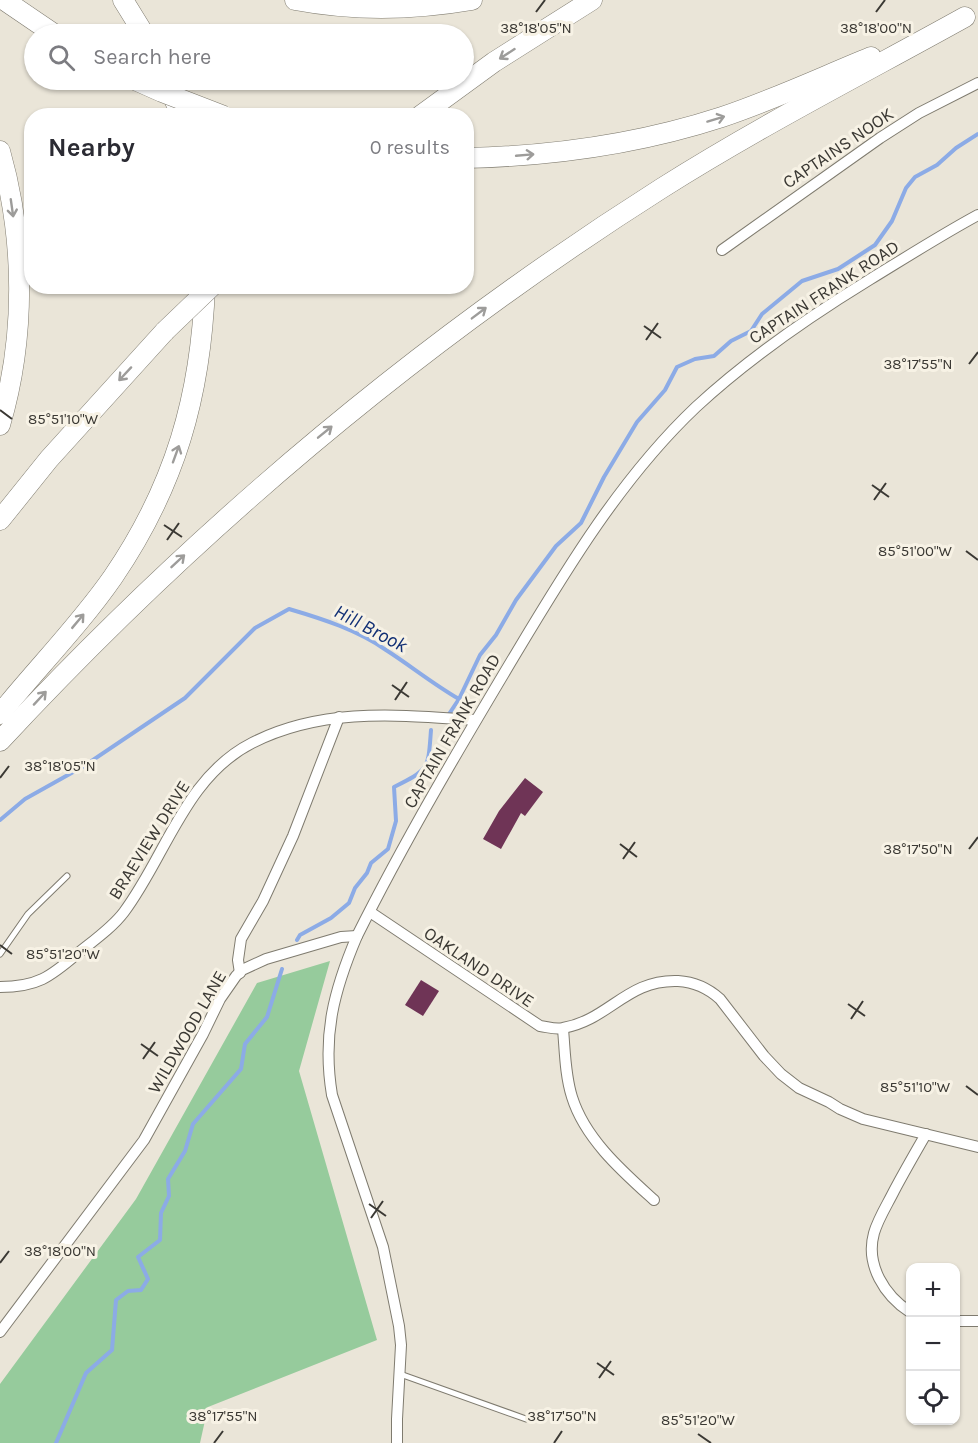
<!DOCTYPE html>
<html lang="en">
<head>
<meta charset="utf-8">
<style>
	:root { --surface:#fff; --page:#f2f2f3; --text:#2b2b33; --muted:#7c7c81; --line:#e1e1e2 }
	body { margin:0; font-family:Karla,sans-serif; background:var(--page); color:var(--text) }
	.controls { position:absolute; right:18px; bottom:18px; display:grid; overflow:hidden; border-radius:12px; box-shadow:0 2px 4px #0004 }
	.controls button { width:54px; height:54px; display:grid; place-items:center; padding:0; border:0; border-bottom:2px solid var(--line); background:var(--surface); color:var(--text); font:30px sans-serif }
	.list { margin:0; padding:0; list-style:none }
	h2 { display:flex; justify-content:space-between; align-items:center; height:78px; margin:0; padding:0 24px; font-size:26px }
	h2 small { font-size:20px; font-weight:400; color:var(--muted) }
	.icon { flex:none; width:33px; height:33px; fill:none; stroke:currentColor; stroke-width:2; stroke-linecap:round; stroke-linejoin:round }
	.map { position:relative; flex:none; width:978px; height:1443px; overflow:hidden }
	.search { position:absolute; background:var(--surface); box-shadow:0 2px 4px #0004; left:24px; top:24px; width:450px; height:66px; display:flex; align-items:center; gap:15px; box-sizing:border-box; padding:0 21px; border-radius:33px; color:var(--muted); font-size:22px }
	.panel { position:absolute; background:var(--surface); box-shadow:0 2px 4px #0004; left:24px; top:108px; width:450px; height:186px; border-radius:24px }
	.map>svg:first-child { display:block }
	.green { fill:#96cb9c }
	.lines { fill:none; stroke-linecap:round; stroke-linejoin:round }
	.stream { stroke:#8cabe6; stroke-width:4 }
	.building { fill:#6f3456 }
	.lane-casing { stroke:#7f7b6f; stroke-width:7 }
	.street-casing { stroke:#7f7b6f; stroke-width:12 }
	.highway-casing { stroke:#7f7b6f; stroke-width:21 }
	.lane { stroke:#fff; stroke-width:5 }
	.street { stroke:#fff; stroke-width:10 }
	.highway { stroke:#fff; stroke-width:20 }
	.highway-bridge-casing { stroke:#7f7b6f; stroke-width:21; stroke-linecap:butt }
	.highway-bridge { stroke:#fff; stroke-width:20 }
	.oneway { stroke:#9d9c9a }
	.ticks { fill:none; stroke:#3b3934; stroke-width:2 }
	.labels { text-anchor:middle; stroke-width:6; stroke-linejoin:round; paint-order:stroke }
	.street-label { font-size:18px; fill:#3b3934; stroke:#f7f2e5 }
	.water-label { font-size:20px; font-style:italic; fill:#123075; stroke:#f7f2e5 }
	.ticks-label { font-size:15px; text-anchor:middle; fill:#3b3934; stroke:#f7f2e5; stroke-width:6; stroke-linejoin:round; paint-order:stroke }
</style>
</head>
<body>
<div class="map">
<svg width="978" height="1443" viewBox="0 0 978 1443">
	<rect width="100%" height="100%" fill="#eae5d8"/>
	<!-- green -->
	<path class="green" d="M330,961L299,1071L377,1340L208,1407L200,1443H0V1384L136,1199L257,983Z"/>
	<g class="lines">
		<!-- stream -->
		<g class="stream">
			<path d="M449,714L459,699L480,655L496,635L516,600L556,546L581,523L604,477L637,422L665,390L677,367L695,359L714,356L731,341L751,331L762,314L802,281L838,269L875,245L892,221L906,188L915,177L937,165L956,148L978,134"/>
			<path d="M0,820L25,799L84,766L185,698L255,628L289,609C323,619 357,630 386,650C411,666 433,684 459,699"/>
			<path d="M297,940L300,935L331,918L349,903L355,888L367,873L371,863L388,849L396,821L394,787C430,769 428,769 431,730"/>
			<path d="M56,1443L86,1373L112,1350L116,1300L128,1291L141,1290L148,1279L138,1257L160,1240L161,1213L169,1196L168,1179L185,1151L193,1124L241,1069L245,1044L267,1017L282,969"/>
		</g>
	</g>
	<!-- building -->
	<g class="building">
		<path d="M525,778L543,792L525,816L521,813L501,849L483,839L499,811Z"/>
		<path d="M421,980L439,991L423,1016L405,1005Z"/>
	</g>
	<g class="lines">
		<defs>
			<g id="lane">
				<path d="M0,954L28,914L67,876"/>
				<path d="M400,1374L526,1419"/>
			</g>
			<g id="street">
				<path d="M722,250L880,138L919,113L978,83"/>
				<path d="M370,912L540,1026C548,1027 556,1030 563,1028C609,1020 627,979 678,981C694,982 709,989 720,999L764,1056L781,1074L799,1088L829,1102L840,1109L863,1119L978,1147"/>
				<path d="M240,973L238,960L241,939L263,901L293,836L339,717"/>
				<path d="M0,987C37,987 50,977 77,954C93,941 112,928 124,912C166,856 185,777 252,743C323,707 398,715 475,720"/>
				<path d="M563,1029C565,1051 565,1075 572,1097C585,1139 623,1172 654,1200"/>
				<path d="M910,1312C885,1296 865,1265 874,1233C878,1219 887,1205 894,1191C904,1172 915,1153 926,1134"/>
				<path d="M956,1321H978"/>
				<path d="M0,1332L144,1140L203,1034L220,999L236,976L242,970L266,959L341,937L357,936"/>
				<path d="M397,1443V1419L401,1345L399,1326L383,1247L332,1095C322,1035 334,990 357,936C405,840 460,747 515,655C567,568 622,477 696,407C749,358 807,318 869,280C905,258 941,235 978,215"/>
			</g>
			<g id="highway">
				<path d="M4,0L54,34"/>
				<path d="M123,0L144,34"/>
				<path d="M295,0C353,11 414,10 472,0"/>
				<path d="M165,80L182,116"/>
				<path d="M420,116L494,62L592,0"/>
				<path d="M0,151C25,239 26,337 0,425"/>
				<path d="M466,158C554,156 639,144 722,117C773,100 822,77 871,57"/>
				<path d="M0,520L49,459L165,331"/>
				<path d="M0,714C37,668 79,626 113,577C175,486 201,396 205,286"/>
				<path d="M0,741C198,528 416,344 662,188C760,126 864,73 965,17"/>
			</g>
		</defs>
		<!-- lane casing -->
		<use href="#lane" class="lane-casing"/>
		<!-- street casing -->
		<use href="#street" class="street-casing"/>
		<!-- highway casing -->
		<use href="#highway" class="highway-casing"/>
		<!-- lane -->
		<use href="#lane" class="lane"/>
		<!-- street -->
		<use href="#street" class="street"/>
		<!-- highway -->
		<use href="#highway" class="highway"/>
		<defs>
			<g id="highway-bridge">
				<path d="M135,80L162,92L224,116"/>
				<path d="M165,331L212,286"/>
			</g>
		</defs>
		<!-- highway-bridge casing -->
		<use href="#highway-bridge" class="highway-bridge-casing"/>
		<!-- highway-bridge -->
		<use href="#highway-bridge" class="highway-bridge"/>
	</g>
	<!-- one-way arrows -->
	<defs><path id="oneway-shaft" d="M-6 0H5M1.5-3L5.5 0L1.5 3" fill="none" stroke-width="1.6" stroke-linecap="round" stroke-linejoin="round" transform="scale(1.5)"/></defs>
	<g class="oneway">
		<use href="#oneway-shaft" transform="translate(507 54) rotate(147)"/>
		<use href="#oneway-shaft" transform="translate(716 119) rotate(-17)"/>
		<use href="#oneway-shaft" transform="translate(525 155) rotate(-5)"/>
		<use href="#oneway-shaft" transform="translate(12 208) rotate(82)"/>
		<use href="#oneway-shaft" transform="translate(479 313) rotate(-37)"/>
		<use href="#oneway-shaft" transform="translate(125 374) rotate(133)"/>
		<use href="#oneway-shaft" transform="translate(325 432) rotate(-39)"/>
		<use href="#oneway-shaft" transform="translate(176 454) rotate(-70)"/>
		<use href="#oneway-shaft" transform="translate(178 561) rotate(-43)"/>
		<use href="#oneway-shaft" transform="translate(78 621) rotate(-50)"/>
		<use href="#oneway-shaft" transform="translate(40 698) rotate(-47)"/>
	</g>
	<!-- ticks -->
	<path class="ticks" d="M536,12L545,0M876,12L885,0M644,326L661,338M646,340L658,323M969,364L978,352M0,410L12,419M872,485L889,497M874,500L886,483M164,525L182,537M167,540L179,523M966,551L978,560M392,685L409,697M395,700L407,682M0,778L9,766M620,844L637,857M969,849L978,837M623,859L635,842M0,945L12,954M848,1004L865,1016M851,1019L863,1001M141,1044L158,1056M143,1059L155,1042M966,1086L978,1095M369,1204L386,1216M371,1218L383,1201M0,1263L9,1251M597,1363L614,1375M599,1378L611,1361M698,1434L711,1443M214,1443L223,1431M554,1443L562,1431"/>
	<g class="labels">
		<!-- street labels -->
		<g class="street-label">
			<text transform="translate(838 148) rotate(-34)" y="6">CAPTAINS NOOK</text>
			<text transform="translate(824 292) rotate(-33)" y="6">CAPTAIN FRANK ROAD</text>
			<text transform="translate(452 731) rotate(-60)" y="6">CAPTAIN FRANK ROAD</text>
			<text transform="translate(149 840) rotate(-58)" y="6">BRAEVIEW DRIVE</text>
			<text transform="translate(479 967) rotate(34)" y="6">OAKLAND DRIVE</text>
			<text transform="translate(187 1032) rotate(-60)" y="6">WILDWOOD LANE</text>
		</g>
		<!-- water labels -->
		<g class="water-label">
			<text transform="translate(371 628) rotate(28)" y="7">Hill Brook</text>
		</g>
	</g>
	<g class="ticks-label">
		<text x="536" y="33">38°18'05"N</text>
		<text x="876" y="33">38°18'00"N</text>
		<text x="918" y="369">38°17'55"N</text>
		<text x="63" y="424">85°51'10"W</text>
		<text x="915" y="556">85°51'00"W</text>
		<text x="60" y="771">38°18'05"N</text>
		<text x="918" y="854">38°17'50"N</text>
		<text x="63" y="959">85°51'20"W</text>
		<text x="915" y="1092">85°51'10"W</text>
		<text x="60" y="1256">38°18'00"N</text>
		<text x="223" y="1421">38°17'55"N</text>
		<text x="562" y="1421">38°17'50"N</text>
		<text x="698" y="1425">85°51'20"W</text>
	</g>
</svg>
<div class="controls">
<button>+</button>
<button>−</button>
<button><svg class="icon" aria-label="locate" viewBox="0 0 24 24"><circle cx="12" cy="12" r="6"/><path d="M12 2v4M12 18v4M2 12h4M18 12h4"/></svg></button>
</div>
<div class="search"><svg class="icon" aria-label="search" viewBox="0 0 24 24"><circle cx="10" cy="10" r="6"/><path d="M15 15l6 6"/></svg>Search here</div>
<section class="panel">
<h2>Nearby<small>0 results</small></h2>
<ul class="list">
</ul>
</section>
</div>
</body>
</html>
